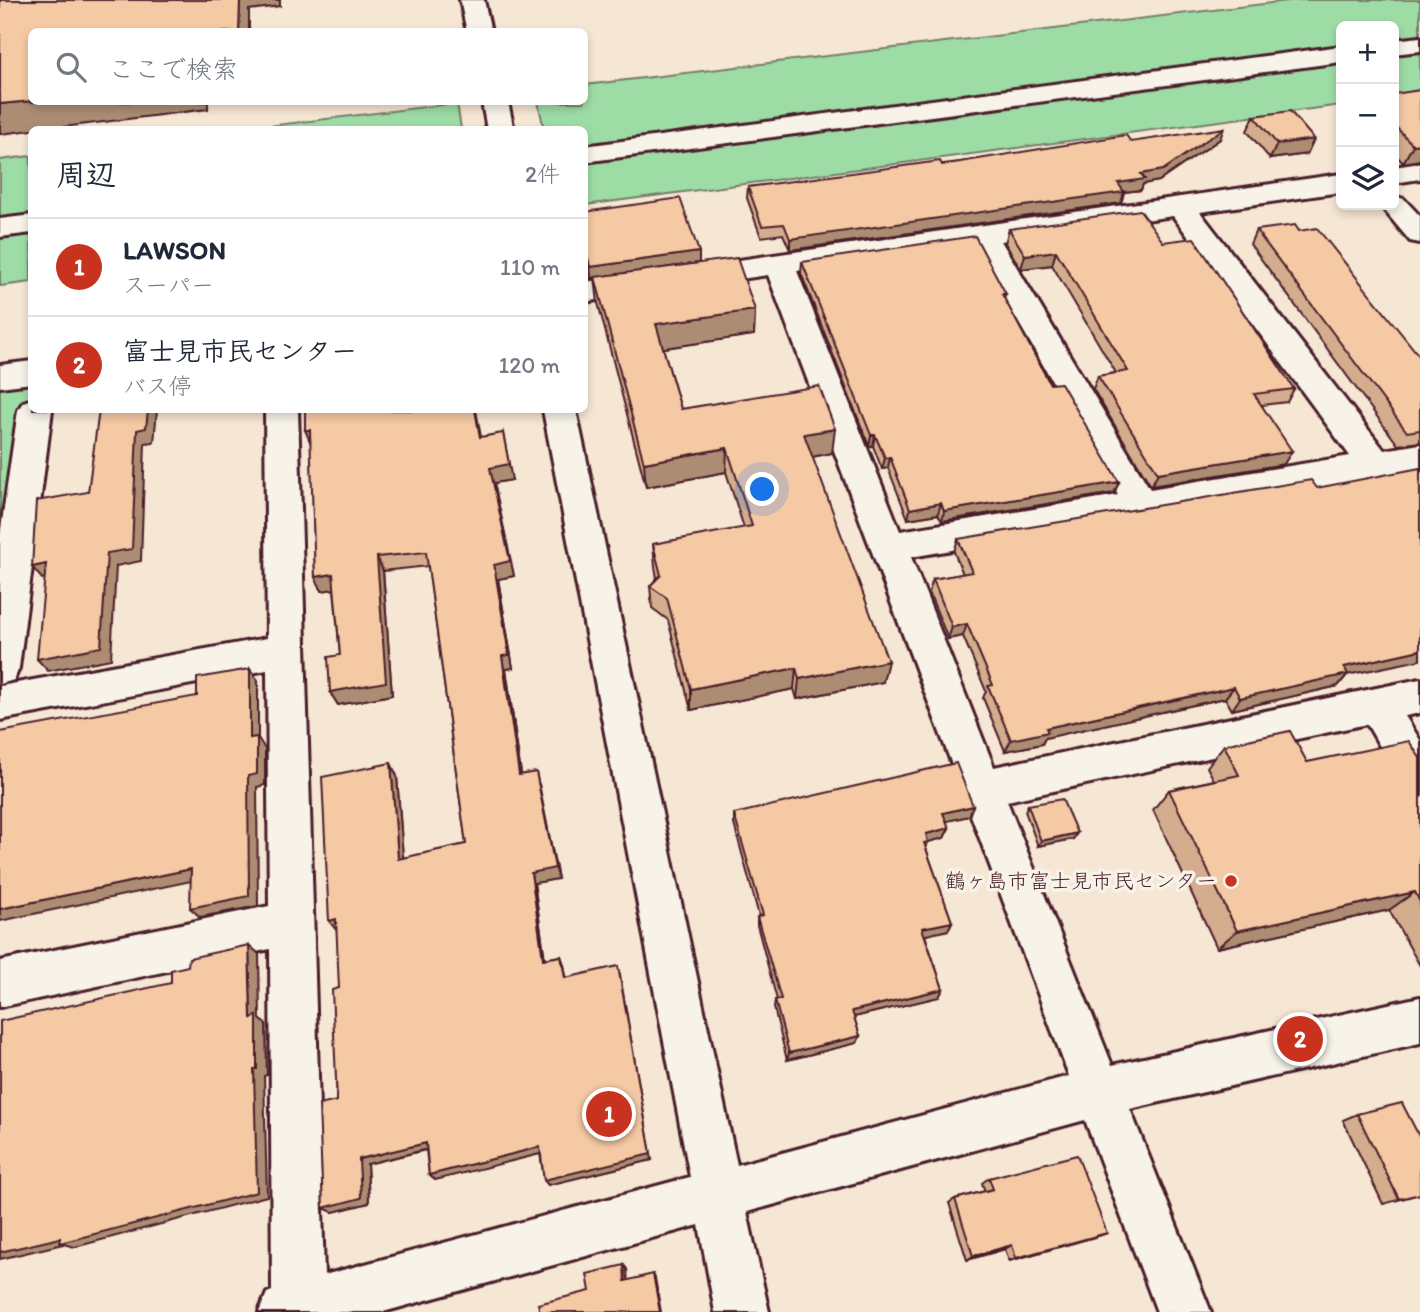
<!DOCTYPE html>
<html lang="ja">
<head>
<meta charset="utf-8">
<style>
	:root { --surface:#fff; --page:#f6f6f7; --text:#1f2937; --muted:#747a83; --line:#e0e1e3; --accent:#c8321e }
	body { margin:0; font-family:Itim,"Klee One",sans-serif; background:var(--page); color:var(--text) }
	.controls { position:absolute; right:21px; top:21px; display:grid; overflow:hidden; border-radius:10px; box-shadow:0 4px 10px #0003 }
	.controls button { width:63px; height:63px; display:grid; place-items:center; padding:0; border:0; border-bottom:2px solid var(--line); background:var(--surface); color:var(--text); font:35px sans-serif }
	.you { position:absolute; left:763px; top:490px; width:24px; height:24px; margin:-18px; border:5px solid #fff; border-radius:50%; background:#1a73e8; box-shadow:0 0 0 10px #1a73e833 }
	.badge { display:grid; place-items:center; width:46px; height:46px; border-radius:50%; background:var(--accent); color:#fff; font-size:23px; font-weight:700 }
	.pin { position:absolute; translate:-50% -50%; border:4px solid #fff; box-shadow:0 2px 7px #0006 }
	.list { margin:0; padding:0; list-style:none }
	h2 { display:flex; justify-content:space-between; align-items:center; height:91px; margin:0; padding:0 28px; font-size:30px }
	h2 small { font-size:23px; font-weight:400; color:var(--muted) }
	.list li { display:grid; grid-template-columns:46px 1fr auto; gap:21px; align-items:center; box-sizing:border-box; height:98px; padding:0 28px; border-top:2px solid var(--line) }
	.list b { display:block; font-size:26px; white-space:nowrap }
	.list p { margin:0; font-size:23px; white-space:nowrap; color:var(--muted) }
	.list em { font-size:23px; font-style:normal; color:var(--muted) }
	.icon { flex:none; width:38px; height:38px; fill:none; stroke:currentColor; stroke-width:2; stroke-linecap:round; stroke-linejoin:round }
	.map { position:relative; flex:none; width:1420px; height:1312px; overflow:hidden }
	.search { position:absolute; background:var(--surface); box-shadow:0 4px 10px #0003; left:28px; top:28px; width:560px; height:77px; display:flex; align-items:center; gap:18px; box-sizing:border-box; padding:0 24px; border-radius:10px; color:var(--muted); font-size:26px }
	.panel { position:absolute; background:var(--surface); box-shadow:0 4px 10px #0003; left:28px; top:126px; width:560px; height:287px; border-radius:10px }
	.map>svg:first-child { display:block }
	.green { fill:#9edca5; stroke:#747e68; stroke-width:2 }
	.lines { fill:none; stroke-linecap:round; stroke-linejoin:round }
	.minor-casing { stroke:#4a1f2b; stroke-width:6 }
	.minor { fill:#f7f3e8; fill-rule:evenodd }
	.wall { fill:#d3ad8d; stroke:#4a1f2b; stroke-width:2 }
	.shaded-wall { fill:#ac8d73; stroke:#4a1f2b; stroke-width:2 }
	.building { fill:#f5c9a4; stroke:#4a1f2b; stroke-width:2 }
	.poi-dot { fill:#c8321e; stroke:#f7f3e8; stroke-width:2.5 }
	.labels { text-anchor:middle; stroke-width:7; stroke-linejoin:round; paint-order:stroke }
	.poi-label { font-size:21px; fill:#4a1f2b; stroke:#f7f3e8; text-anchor:end }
</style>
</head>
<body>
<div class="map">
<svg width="1420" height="1312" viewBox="0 0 1420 1312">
	<rect width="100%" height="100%" fill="#f6e6d4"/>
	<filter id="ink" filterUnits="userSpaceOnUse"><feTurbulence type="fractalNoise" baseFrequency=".0143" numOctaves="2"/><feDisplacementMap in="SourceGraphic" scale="14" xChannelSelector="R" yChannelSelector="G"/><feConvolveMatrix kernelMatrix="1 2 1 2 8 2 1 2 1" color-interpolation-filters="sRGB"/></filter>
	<g filter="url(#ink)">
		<!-- green -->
		<g class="green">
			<path d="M1296,0H1420V95L1394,98V26H1341V105L585,205L584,130L544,129L538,102H584L585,85Z"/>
			<path d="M457,103L461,129H243Z"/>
			<path d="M31,156V282L0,286V160Z"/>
			<path d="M31,372L32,410H35L0,668V376Z"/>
		</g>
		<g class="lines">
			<defs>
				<g id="minor">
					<path d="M460,0H484L491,32H467Z"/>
					<path d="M1420,37V51L1394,54V40Z"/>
					<path d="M1341,46V62L584,162V146Z"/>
					<path d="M482,102H508L514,130H487Z"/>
					<path d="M1420,163V179L1394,183V167Z"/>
					<path d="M1341,174V192L1200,212L1384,450L1420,444V470L911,557L994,767L1420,679V713L1405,716L1420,740V795L1405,790L1367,724L1007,801L1112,1065L1420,997V1043L1130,1109L1211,1312H1157L1085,1120L747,1212L769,1312H715L699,1225L383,1312H259L267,1293L272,1291L270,949L0,1007V961L269,906L267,670L0,720V686L267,638L265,410H298L324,1275L690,1177L543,410H576L737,1165L1069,1076L768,275L584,302V282ZM1173,216L1350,456L1150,489L1001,241ZM974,245L1118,495L900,531L797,271Z"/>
					<path d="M1394,196L1404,199L1420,216V243L1410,241L1380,205H1394Z"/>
					<path d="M32,215V233L0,237V219Z"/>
					<path d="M32,361V383L0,387V365Z"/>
					<path d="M32,399V410H52L19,668L14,680L0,684V536L18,410L23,402Z"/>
				</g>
			</defs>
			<!-- minor casing -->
			<use href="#minor" class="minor-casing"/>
			<!-- minor -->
			<use href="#minor" class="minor"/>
		</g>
		<!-- wall -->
		<g class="wall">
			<path d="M1394,94L1420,160L1403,163L1394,153Z"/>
			<path d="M1254,116L1314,139L1307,154L1270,159L1247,131Z"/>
			<path d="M1220,139L1159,181L1143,184L1141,190L1124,192L1121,203L790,250L783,234L761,237L747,198L748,187L1131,142Z"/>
			<path d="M584,212L699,252V263L755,310L754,335L663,348L681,409L832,453L812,457L883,682L797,699L794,689L691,710L668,620L652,608L650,586L657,578L655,567L653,544L744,528L726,472L646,487L598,303L595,278H591L589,270H584Z"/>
			<path d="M1009,229L1163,242L1294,389L1287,402L1262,405L1284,464L1151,486L1093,389L1098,376L1116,373L1052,265L1021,269L1005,243Z"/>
			<path d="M1256,230L1299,231L1420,357V442L1398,445L1250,244Z"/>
			<path d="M802,262L1006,294L1004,299L1050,384L1119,482L1114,493L942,521L938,514L908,519L888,468L882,469L873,446H869L801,273Z"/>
			<path d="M305,410H476L481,437L512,480L494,483L514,576L498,579L513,668L506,669L521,775L539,784L558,879L534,883L545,959L561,956L564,965L566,978L652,1160L548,1185L544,1180L540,1153L435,1180L429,1175L426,1150L367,1164L369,1203L333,1212L339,988L397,776L403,858L466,844L428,566L383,571L392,695L338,705L330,692L340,655L334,589L322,591L315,577L311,443Z"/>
			<path d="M958,539L1347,675L1338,686L1232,710L1225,698L1045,738L1042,744L1005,751L983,698L986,691L963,636L948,639L929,592L933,579L963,574L954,552Z"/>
			<path d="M1224,745L1307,762L1420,758V966L1389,910L1217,948L1153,810L1169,790L1214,780L1207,767Z"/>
			<path d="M1028,805L1077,833L1073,839L1038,846L1025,811Z"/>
			<path d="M734,814L969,816L946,821L949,828L944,838L928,842L926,848L952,922L948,930L925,935L943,989L939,997L854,1017L860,1036L857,1043L787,1060L774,1008L775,1000H777L757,925V917L759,916L734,824Z"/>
			<path d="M1357,1114L1420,1194L1383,1204L1343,1120Z"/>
			<path d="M989,1178L1107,1233L1098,1236L1009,1261L1005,1249L967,1260L949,1203L955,1199L985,1191L982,1183Z"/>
		</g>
		<!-- shaded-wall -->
		<g class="shaded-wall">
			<path d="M240,0H280V6L249,10V32H239Z"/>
			<path d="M32,101V102H208V109L39,130H32L0,134V104Z"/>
			<path d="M1224,128L1220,139L1159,181L1143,184L1141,190L1124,192L1121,203L790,250V239L1118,183L1141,174Z"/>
			<path d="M1314,139L1307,154L1270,159L1277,144Z"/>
			<path d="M1420,144V160L1403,163L1413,145Z"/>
			<path d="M1056,251L1052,265L1021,269L1025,255Z"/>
			<path d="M699,252V263L591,278L590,267Z"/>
			<path d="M588,258L589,270H584V259Z"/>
			<path d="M755,310L754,335L658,349L656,324Z"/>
			<path d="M148,410H157L154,442L145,443L141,561L116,566L111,659L48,671L37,659L137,430Z"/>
			<path d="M835,429L832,453L801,459L804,434Z"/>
			<path d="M305,430H310L312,446Z"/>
			<path d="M503,433L512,480L494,483L514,576L498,579L513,668L506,669L523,787L519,775L502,656L494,565L490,468Z"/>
			<path d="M871,435H875L873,446H869Z"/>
			<path d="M727,448L726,472L646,487L644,463Z"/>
			<path d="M1292,451L1284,464L1151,486L1158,473Z"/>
			<path d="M890,457L888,468L882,469L885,458Z"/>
			<path d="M1119,482L1114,493L942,521L944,511Z"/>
			<path d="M941,503L938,514L908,519L910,509Z"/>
			<path d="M377,557L383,571L392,695L338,705L330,692Z"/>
			<path d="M46,564L56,576L42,579L32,567Z"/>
			<path d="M333,574L340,588L322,591L315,577Z"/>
			<path d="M967,624L963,636L948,639L952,627Z"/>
			<path d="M1420,650V660L1347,675L1338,686L1232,710L1240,698L1344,667Z"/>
			<path d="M888,661L883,682L797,699L799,679Z"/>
			<path d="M796,668L794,689L691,710V689Z"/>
			<path d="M250,669L258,681V738L265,749V785L257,787L258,906L200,917L190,908L248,776Z"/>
			<path d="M1234,687L1225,698L1045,738L1042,744L1005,751L1011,740L1046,728Z"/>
			<path d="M391,763L397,776L404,870L398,859Z"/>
			<path d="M536,772L558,879L534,883L546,969L543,959L531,873Z"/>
			<path d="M973,806L969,816L939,823L943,813Z"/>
			<path d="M949,828L944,838L928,842L925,851L920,852L926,834Z"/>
			<path d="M1077,833L1073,839L1038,846L1041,841Z"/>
			<path d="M191,869L201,879L0,921V909Z"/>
			<path d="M1415,892L1389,910L1217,948L1237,931Z"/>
			<path d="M336,919L337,931L329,921Z"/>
			<path d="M952,922L948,930L918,937L922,928Z"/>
			<path d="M249,945L259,954L260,1019L266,1024L267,1075L264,1076L267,1196L75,1247L63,1244L0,1259V1252L251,1018Z"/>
			<path d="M561,956L564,965L568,987L565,978Z"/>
			<path d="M620,975L652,1160L548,1185L544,1180Z"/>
			<path d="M943,989L939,997L850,1018L852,1011Z"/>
			<path d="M860,1036L857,1043L787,1060L789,1053Z"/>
			<path d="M426,1143L432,1148L367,1164L369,1203L333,1212L323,1208L359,1159Z"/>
			<path d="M540,1147L544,1153L435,1180L429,1175Z"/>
			<path d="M1107,1233L1098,1236L1009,1261L1016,1258Z"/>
			<path d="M1012,1245L1005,1249L967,1260L973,1256Z"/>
			<path d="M624,1265L627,1269L628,1284L625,1281Z"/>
			<path d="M653,1274L655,1278L661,1312H660Z"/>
		</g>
		<!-- building -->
		<g class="building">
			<path d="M0,0H240L239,32H32V101L0,104Z"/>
			<path d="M1420,90V144L1413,145L1394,125V94Z"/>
			<path d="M1290,111L1314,139L1277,144L1254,116Z"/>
			<path d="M1224,128L1163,170L1141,174L1145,179L1118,183L1124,192L790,239L784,224L762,226L748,187L940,161L942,165L1126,135L1131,142Z"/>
			<path d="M680,198L699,252L590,267L588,258L584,259V212Z"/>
			<path d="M1140,210L1163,242L1194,238L1294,389L1254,394L1292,451L1158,473L1098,376L1128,371L1056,251L1025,255L1009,229Z"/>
			<path d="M1295,225L1299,231L1317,228L1420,357V430L1407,432L1256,230Z"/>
			<path d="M975,236L1006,294H1002L1050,384L1061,383L1119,482L944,511L941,503L910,509L890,457L885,458L875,435H871L802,262Z"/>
			<path d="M737,258L755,310L656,324L681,409L819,386L835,429L804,434L888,661L799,679L796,668L691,689L667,598L650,586L661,575L653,544L752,526L727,448L644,463L595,277Z"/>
			<path d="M99,410H148L146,428L137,430L132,549L107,553L101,647L37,659L46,564L32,567L36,501L88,492Z"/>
			<path d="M305,410H475L480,437L503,433L509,464L490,468L510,561L494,565L509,655L502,656L519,775L536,772L555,868L531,873L543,959L561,956L565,978L618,966L651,1154L544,1180L540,1147L429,1175L426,1143L359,1159L361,1198L323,1208L319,1105L337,1101L332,990L339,988L336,919L329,921L322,777L391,763L398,859L466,844L426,552L377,557L386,682L330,692L328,657L340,655L333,574L315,577L310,430H305Z"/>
			<path d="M1420,468V650L1344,667L1348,674L1240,698L1234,687L1046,728L1048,732L1011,740L988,686L993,685L967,624L952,627L933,579L972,572L958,539L1311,480L1317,488Z"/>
			<path d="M250,669V738L257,737V774L248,776L249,896L190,908L191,869L0,909V732L197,696V678Z"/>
			<path d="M1290,731L1307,762L1409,741L1420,758V902L1415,892L1237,931L1169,790L1239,775L1224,745Z"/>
			<path d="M956,763L973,806L943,813L949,828L926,834L928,842L924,843L952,922L922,928L943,989L852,1011L860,1036L789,1053L775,1000L781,999L757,917L763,915L734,814Z"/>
			<path d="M1062,799L1077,833L1041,841L1028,805Z"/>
			<path d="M249,945L251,1018L257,1016V1069H254L257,1192L60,1243V1238L0,1252V1021L171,983V970L188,966L189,958Z"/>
			<path d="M1402,1103L1420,1138V1194L1399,1199L1357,1114Z"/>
			<path d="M1077,1155L1107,1233L1016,1258L1012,1245L973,1256L955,1199L993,1189L989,1178Z"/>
			<path d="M624,1265L625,1281L653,1274L660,1312H540L538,1304L590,1291L587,1274Z"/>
		</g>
	</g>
	<!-- markers -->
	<circle class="poi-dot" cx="1231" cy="881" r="7"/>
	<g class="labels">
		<!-- poi labels -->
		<g class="poi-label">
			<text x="1217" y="888">鶴ヶ島市富士見市民センター</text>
		</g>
	</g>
</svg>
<div class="controls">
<button>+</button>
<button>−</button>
<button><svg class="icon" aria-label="layers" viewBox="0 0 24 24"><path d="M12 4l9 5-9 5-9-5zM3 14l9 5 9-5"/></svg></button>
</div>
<div class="you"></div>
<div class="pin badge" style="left:609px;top:1114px">1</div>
<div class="pin badge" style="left:1300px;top:1039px">2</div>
<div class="search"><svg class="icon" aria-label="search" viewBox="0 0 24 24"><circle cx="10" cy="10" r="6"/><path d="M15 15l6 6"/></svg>ここで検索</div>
<section class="panel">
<h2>周辺<small>2件</small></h2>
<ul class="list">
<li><span class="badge">1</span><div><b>LAWSON</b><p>スーパー</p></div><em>110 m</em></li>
<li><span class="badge">2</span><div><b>富士見市民センター</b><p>バス停</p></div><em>120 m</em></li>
</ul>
</section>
</div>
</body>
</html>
